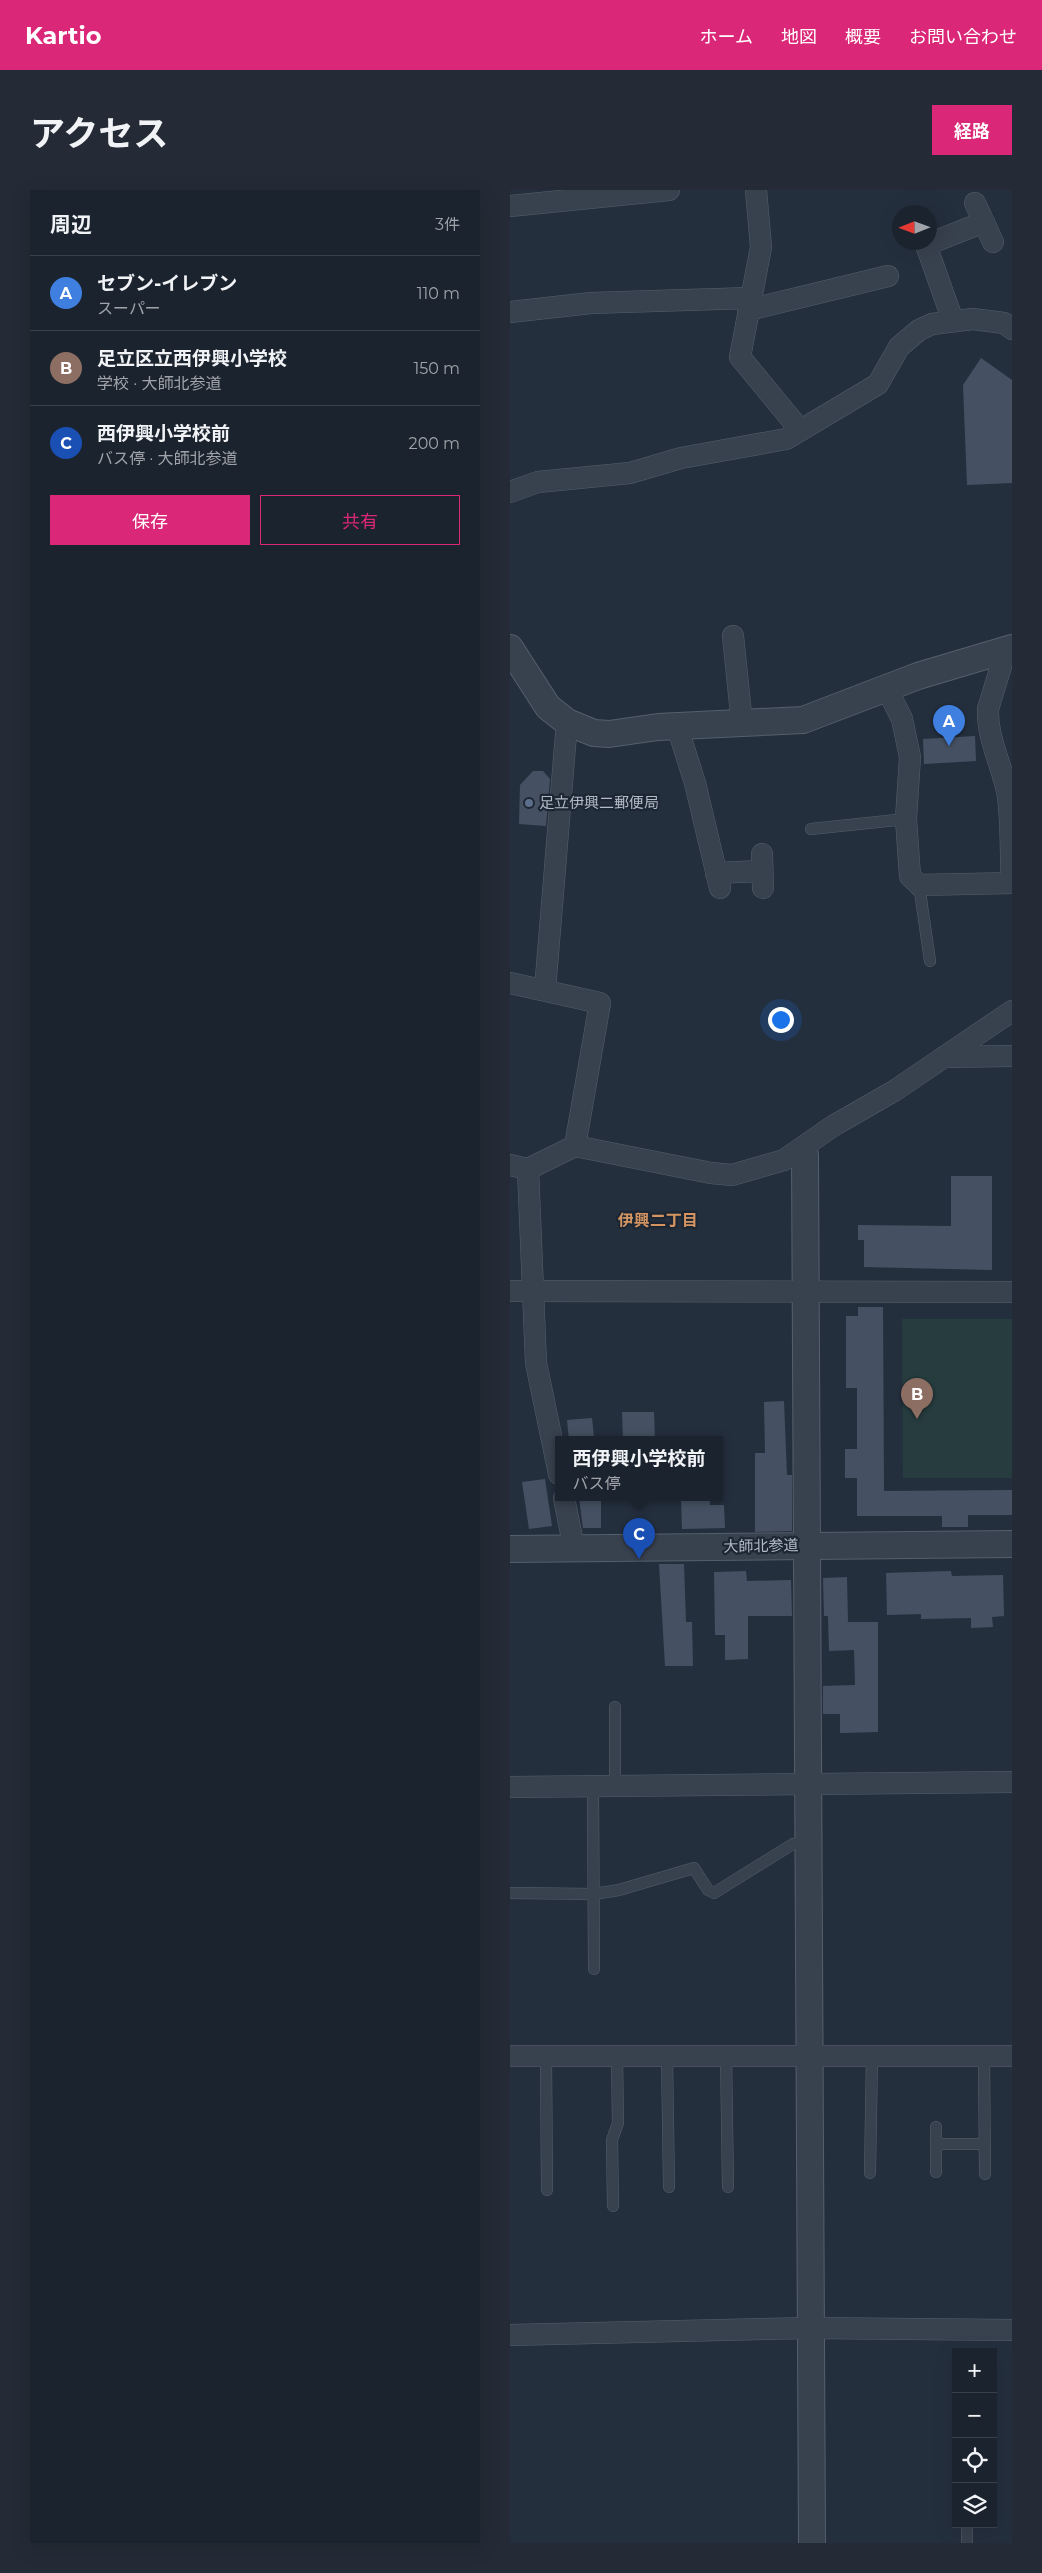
<!DOCTYPE html>
<html lang="ja">
<head>
<meta charset="utf-8">
<style>
	:root { --surface:#1b232e; --page:#242b36; --text:#f1f3f6; --muted:#a0a4aa; --line:#39404a; --accent:#db2777 }
	body { margin:0; font-family:Montserrat,"Noto Sans JP",sans-serif; background:var(--page); color:var(--text) }
	.controls { position:absolute; right:15px; bottom:15px; display:grid; overflow:hidden; border-radius:0px; box-shadow:0 5px 20px #0002 }
	.controls button { width:45px; height:45px; display:grid; place-items:center; padding:0; border:0; border-bottom:1px solid var(--line); background:var(--surface); color:var(--text); font:25px sans-serif }
	.compass { position:absolute; left:382px; top:15px; width:45px; height:45px; border-radius:50%; background:var(--surface); box-shadow:0 5px 20px #0002; rotate:269deg }
	.you { position:absolute; left:270px; top:829px; width:18px; height:18px; margin:-12px; border:4px solid #fff; border-radius:50%; background:#1a73e8; box-shadow:0 0 0 8px #1a73e833 }
	.badge { display:grid; place-items:center; width:32px; height:32px; border-radius:50%; background:var(--accent); color:#fff; font-size:16px; font-weight:700 }
	.pin { position:absolute; translate:-50% -41px; filter:drop-shadow(0 1px 2px #0008) }
	.pin::after { content:''; position:absolute; top:26px; width:18px; height:15px; background:inherit; clip-path:polygon(0 0,100% 0,50% 100%) }
	.popup { position:absolute; left:45px; top:1246px; width:168px; height:65px; box-sizing:border-box; display:grid; place-content:center; border-radius:0px; background:var(--surface); filter:drop-shadow(0 1px 4px #0005); font-size:16px; white-space:nowrap; color:var(--muted) }
	.popup b { font-size:19px; color:var(--text) }
	.popup::after { content:''; position:absolute; left:50%; top:100%; margin-left:-10px; border:10px solid transparent; border-top-color:var(--surface) }
	.list { margin:0; padding:0; list-style:none }
	h2 { display:flex; justify-content:space-between; align-items:center; height:65px; margin:0; padding:0 20px; font-size:21px }
	h2 small { font-size:16px; font-weight:400; color:var(--muted) }
	.list li { display:grid; grid-template-columns:32px 1fr auto; gap:15px; align-items:center; box-sizing:border-box; height:75px; padding:0 20px; border-top:1px solid var(--line) }
	.list b { display:block; font-size:19px; white-space:nowrap }
	.list p { margin:0; font-size:16px; white-space:nowrap; color:var(--muted) }
	.list em { font-size:16px; font-style:normal; color:var(--muted) }
	.actions { display:flex; gap:10px; padding:15px 20px }
	.actions a { flex:1; padding:11px 0; border:1px solid var(--accent); border-radius:0px; text-align:center; font-size:18px; color:var(--accent) }
	.actions .main { background:var(--accent); color:#fff }
	.icon { flex:none; width:28px; height:28px; fill:none; stroke:currentColor; stroke-width:2; stroke-linecap:round; stroke-linejoin:round }
	.map { position:relative; flex:none; width:502px; height:2353px; overflow:hidden; border-radius:0px }
	header { display:flex; align-items:center; gap:30px; box-sizing:border-box; height:70px; padding:0 25px; background:var(--accent); color:#fff }
	header strong { font-size:24px }
	nav { display:flex; gap:28px; margin-inline-start:auto; font-size:18px }
	.intro { display:flex; align-items:center; justify-content:space-between; box-sizing:border-box; height:120px; padding:0 30px }
	h1 { margin:0; font-size:35px }
	.button { padding:12px 22px; border-radius:0px; background:var(--accent); color:#fff; font-size:18px; font-weight:700 }
	main { display:flex; gap:30px; padding:0 30px }
	aside { flex:1; background:var(--surface); border-radius:0px; box-shadow:0 5px 20px #0002 }
	.map>svg:first-child { display:block }
	.green { fill:#263c3f }
	.building { fill:#455162 }
	.lines { fill:none; stroke-linecap:round; stroke-linejoin:round }
	.service-casing { stroke:#565f6c; stroke-width:12 }
	.minor-casing { stroke:#565f6c; stroke-width:22 }
	.tertiary-casing { stroke:#565f6c; stroke-width:28 }
	.service { stroke:#38414e; stroke-width:11 }
	.minor { stroke:#38414e; stroke-width:21 }
	.tertiary { stroke:#38414e; stroke-width:26 }
	.service-dot { fill:#5c6f8a; stroke:#1d2633; stroke-width:2 }
	.labels { text-anchor:middle; stroke-width:4.5; stroke-linejoin:round; paint-order:stroke }
	.poi-label { font-size:15px; fill:#b4bcc9; stroke:#1d2633; text-anchor:start }
	.street-label { font-size:15px; fill:#b4bcc9; stroke:#1d2633 }
	.neighbourhood-label { font-size:16px; font-weight:bold; fill:#d59563; stroke:#1d2633 }
</style>
</head>
<body>
<header>
<strong>Kartio</strong>
<nav><a>ホーム</a><a>地図</a><a>概要</a><a>お問い合わせ</a></nav>
</header>
<div class="intro"><h1>アクセス</h1><a class="button">経路</a></div>
<main>
<aside>
<h2>周辺<small>3件</small></h2>
<ul class="list">
<li><span class="badge" style="background:#3f7fe0">A</span><div><b>セブン-イレブン</b><p>スーパー</p></div><em>110 m</em></li>
<li><span class="badge" style="background:#8d6e63">B</span><div><b>足立区立西伊興小学校</b><p>学校 · 大師北参道</p></div><em>150 m</em></li>
<li><span class="badge" style="background:#1a4fb4">C</span><div><b>西伊興小学校前</b><p>バス停 · 大師北参道</p></div><em>200 m</em></li>
</ul>
<div class="actions"><a class="main">保存</a><a>共有</a></div>
</aside>
<div class="map">
<svg width="502" height="2353" viewBox="0 0 502 2353">
	<rect width="100%" height="100%" fill="#242f3e"/>
	<!-- green -->
	<path class="green" d="M392,1129H502V1288H393Z"/>
	<!-- building -->
	<g class="building">
		<path d="M471,168L502,190V293L457,295L453,195Z"/>
		<path d="M465,546L466,571L414,574L413,549Z"/>
		<path d="M23,581H33L40,589L36,636L9,634L10,595Z"/>
		<path d="M441,986H482V1080L354,1077V1050H348V1035L441,1036Z"/>
		<path d="M348,1117H373L374,1301L502,1300V1325H458V1337H432V1326H347V1288H335V1259H347V1198H336V1126H348Z"/>
		<path d="M274,1211L277,1285H282V1341L245,1342V1263H255L254,1212Z"/>
		<path d="M112,1222H144L145,1250H113Z"/>
		<path d="M82,1228L84,1247L59,1250L57,1230Z"/>
		<path d="M35,1289L42,1336L19,1339L12,1292Z"/>
		<path d="M69,1308H91V1338H73Z"/>
		<path d="M171,1308H200V1315H214L215,1338L172,1339Z"/>
		<path d="M149,1374H174L176,1432H182L183,1476H155Z"/>
		<path d="M236,1381L237,1391L281,1390L282,1426H238V1469L215,1470V1445H205L204,1382Z"/>
		<path d="M441,1381L442,1386L493,1385L494,1426L482,1427L483,1437L461,1438V1428L411,1429V1424L377,1425L376,1383Z"/>
		<path d="M337,1387L338,1432H368V1542L330,1543V1524H313V1496L345,1495L344,1460L319,1461L318,1426H314L313,1388Z"/>
	</g>
	<g class="lines">
		<defs>
			<g id="service">
				<path d="M301,639L396,629"/>
				<path d="M409,695L420,771"/>
				<path d="M105,1596V1517"/>
				<path d="M83,1597L84,1779"/>
				<path d="M0,1703L84,1704L109,1700L184,1678L198,1700L204,1703L283,1654L297,1652"/>
				<path d="M216,1865L218,1997"/>
				<path d="M36,1866L37,2000"/>
				<path d="M157,1866L159,1997"/>
				<path d="M474,1866L475,1984"/>
				<path d="M426,1937V1982"/>
				<path d="M426,1954H474"/>
				<path d="M360,1983L362,1866"/>
				<path d="M103,2016L102,1950L108,1933L107,1865"/>
				<path d="M457,2334V2353"/>
			</g>
			<g id="minor">
				<path d="M246,0L251,57L230,167L290,240"/>
				<path d="M465,13L483,52"/>
				<path d="M0,16L159,0"/>
				<path d="M415,52L443,131"/>
				<path d="M416,55L474,32"/>
				<path d="M238,120L378,86"/>
				<path d="M0,122L81,113L240,108"/>
				<path d="M0,302L28,292L120,283L171,268L276,249L368,194L389,157L409,140L422,134L463,129L494,133L502,139"/>
				<path d="M223,446L232,534"/>
				<path d="M496,460L478,519C477,548 491,573 497,601C502,627 500,665 502,693"/>
				<path d="M377,499L392,529L400,567L396,629L400,686L409,695L502,693"/>
				<path d="M167,536L185,593L210,698"/>
				<path d="M252,664L253,698"/>
				<path d="M206,683L252,681"/>
				<path d="M0,793L90,813L65,956L18,979L26,1173L49,1284"/>
				<path d="M35,800L57,532"/>
				<path d="M434,867L502,866"/>
				<path d="M65,956L201,983L222,985L274,970L323,936L384,901L502,821"/>
				<path d="M0,975L18,979"/>
				<path d="M0,1101L502,1102"/>
				<path d="M54,1308L64,1358"/>
				<path d="M0,1597L502,1592"/>
				<path d="M0,1866H502"/>
				<path d="M0,2145L300,2138L502,2140"/>
			</g>
			<g id="tertiary">
				<path d="M0,458L38,517L57,532L69,537L84,543L99,544L148,537L293,530L408,486L502,458"/>
				<path d="M295,965L302,2353"/>
				<path d="M0,1359L502,1354"/>
			</g>
		</defs>
		<!-- service casing -->
		<use href="#service" class="service-casing"/>
		<!-- minor casing -->
		<use href="#minor" class="minor-casing"/>
		<!-- tertiary casing -->
		<use href="#tertiary" class="tertiary-casing"/>
		<!-- service -->
		<use href="#service" class="service"/>
		<!-- minor -->
		<use href="#minor" class="minor"/>
		<!-- tertiary -->
		<use href="#tertiary" class="tertiary"/>
	</g>
	<!-- markers -->
	<circle class="service-dot" cx="19" cy="613" r="5"/>
	<g class="labels">
		<!-- poi labels -->
		<g class="poi-label">
			<text x="29" y="618">足立伊興二郵便局</text>
		</g>
		<!-- street labels -->
		<g class="street-label">
			<text transform="translate(251 1356) rotate(-1)" y="5">大師北参道</text>
		</g>
		<!-- neighbourhood labels -->
		<g class="neighbourhood-label">
			<text x="148" y="1036">伊興二丁目</text>
		</g>
	</g>
</svg>
<div class="controls">
<button>+</button>
<button>−</button>
<button><svg class="icon" aria-label="locate" viewBox="0 0 24 24"><circle cx="12" cy="12" r="6"/><path d="M12 2v4M12 18v4M2 12h4M18 12h4"/></svg></button>
<button><svg class="icon" aria-label="layers" viewBox="0 0 24 24"><path d="M12 4l9 5-9 5-9-5zM3 14l9 5 9-5"/></svg></button>
</div>
<svg class="compass" viewBox="-18 -18 36 36"><path d="M0-13l5 13h-10z" fill="#e53935"/><path d="M0 13l5-13h-10z" fill="#a0a4aa"/></svg>
<div class="you"></div>
<div class="pin badge" style="left:439px;top:556px;background:#3f7fe0">A</div>
<div class="pin badge" style="left:407px;top:1229px;background:#8d6e63">B</div>
<div class="pin badge" style="left:129px;top:1369px;background:#1a4fb4">C</div>
<div class="popup"><b>西伊興小学校前</b>バス停</div>
</div>
</main>
</body>
</html>
